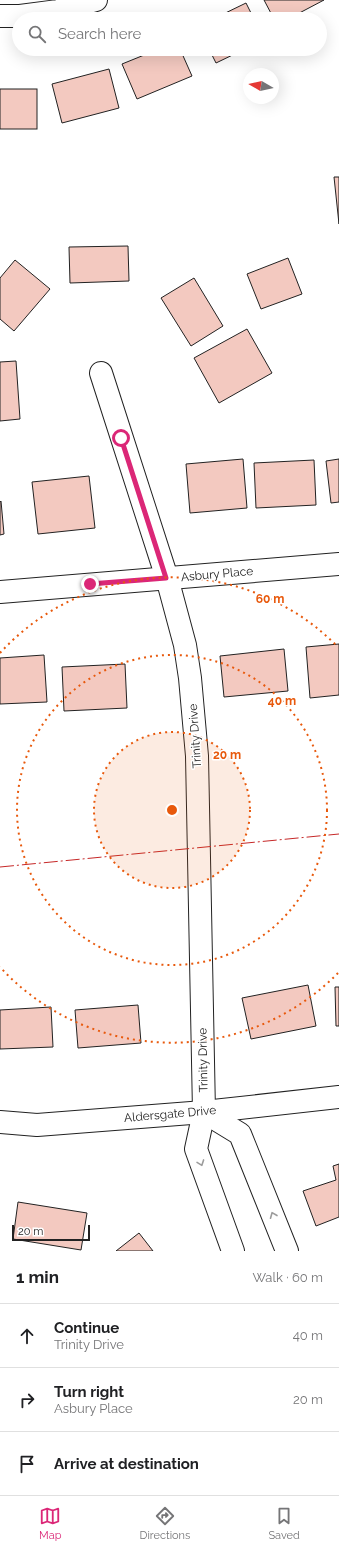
<!DOCTYPE html>
<html lang="en">
<head>
<meta charset="utf-8">
<style>
	:root { --surface:#fff; --page:#f6f6f6; --text:#202124; --muted:#757577; --line:#e0e0e0; --accent:#db2777 }
	body { margin:0; font-family:Raleway,sans-serif; background:var(--page); color:var(--text) }
	.compass { position:absolute; left:243px; top:68px; width:36px; height:36px; border-radius:50%; background:var(--surface); box-shadow:0 4px 16px #0002; rotate:279deg }
	.scale { position:absolute; left:12px; bottom:10px; width:78px; box-sizing:border-box; padding-left:4px; border:2px solid #222; border-top:0; font-size:11px; line-height:14px; white-space:nowrap; color:#222; -webkit-text-stroke:3px #fff; paint-order:stroke }
	.stop { position:absolute; width:12px; height:12px; margin:-9px; border:3px solid #db2777; border-radius:50%; background:#fff }
	.stop.end { background:#db2777; border-color:#fff; box-shadow:0 1px 4px #0008 }
	.list { margin:0; padding:0; list-style:none }
	h2 { display:flex; justify-content:space-between; align-items:center; height:52px; margin:0; padding:0 16px; font-size:17px }
	h2 small { font-size:13px; font-weight:400; color:var(--muted) }
	.list li { display:grid; grid-template-columns:26px 1fr auto; gap:12px; align-items:center; box-sizing:border-box; height:64px; padding:0 16px; border-top:1px solid var(--line) }
	.list b { display:block; font-size:15px; white-space:nowrap }
	.list p { margin:0; font-size:13px; white-space:nowrap; color:var(--muted) }
	.list em { font-size:13px; font-style:normal; color:var(--muted) }
	.icon { flex:none; width:22px; height:22px; fill:none; stroke:currentColor; stroke-width:2; stroke-linecap:round; stroke-linejoin:round }
	.map { position:relative; flex:none; width:339px; height:1251px; overflow:hidden }
	.search { position:absolute; background:var(--surface); box-shadow:0 4px 16px #0002; left:12px; right:12px; top:12px; height:44px; display:flex; align-items:center; gap:10px; box-sizing:border-box; padding:0 14px; border-radius:22px; color:var(--muted); font-size:15px }
	.sheet { height:244px; background:var(--surface) }
	nav { display:flex; justify-content:space-around; align-items:center; box-sizing:border-box; height:56px; border-top:1px solid var(--line); background:var(--surface); font-size:11px; color:var(--muted) }
	nav a { display:grid; justify-items:center; gap:2px }
	nav .on { color:var(--accent) }
	.map>svg:first-child { display:block }
	.building { fill:#f3c9c0; stroke:#222 }
	.lines { fill:none; stroke-linecap:round; stroke-linejoin:round }
	.street-casing { stroke:#222; stroke-width:24 }
	.street { stroke:#fff; stroke-width:22 }
	.power { stroke:#c62828; stroke-width:1; stroke-dasharray:14 3 2 3; stroke-linecap:butt }
	.oneway { stroke:#9c9c9c }
	.route { stroke:#db2777; stroke-width:5 }
	.ring { fill:none; stroke:#e8590c; stroke-width:2; stroke-dasharray:2 4 }
	.labels { text-anchor:middle; stroke-width:3; stroke-linejoin:round; paint-order:stroke }
	.street-label { font-size:12px; fill:#222; stroke:#fff }
	.centre { fill:#e8590c; stroke:#fff; stroke-width:2 }
	.ring-label { font-size:12px; text-anchor:middle; font-weight:bold; fill:#e8590c; stroke:#fff; stroke-width:3; stroke-linejoin:round; paint-order:stroke }
</style>
</head>
<body>
<div class="map">
<svg width="339" height="1251" viewBox="0 0 339 1251">
	<rect width="100%" height="100%" fill="#fff"/>
	<!-- building -->
	<g class="building">
		<path d="M264,0H324L288,19H274Z"/>
		<path d="M246,3L254,19H213Z"/>
		<path d="M159,49H180L192,76L137,99L122,64Z"/>
		<path d="M209,49H245L216,63Z"/>
		<path d="M109,69L119,108L62,123L52,84Z"/>
		<rect x="0" y="89" width="37" height="40"/>
		<path d="M334,177H339V224Z"/>
		<path d="M128,246L129,281L70,283L69,247Z"/>
		<path d="M288,258L302,294L261,309L247,274Z"/>
		<path d="M15,260L50,289L14,331L0,319V278Z"/>
		<path d="M194,278L223,326L191,346L161,298Z"/>
		<path d="M247,329L272,373L219,403L194,358Z"/>
		<path d="M16,361L20,419L0,421V362Z"/>
		<path d="M243,459L247,508L190,513L186,464Z"/>
		<path d="M339,459V502L331,503L326,461Z"/>
		<path d="M314,460L316,505L256,508L254,463Z"/>
		<path d="M89,476L95,528L38,534L32,482Z"/>
		<path d="M1,501L4,534L0,535V502Z"/>
		<path d="M339,644V695L310,698L306,647Z"/>
		<path d="M284,649L288,691L224,697L220,656Z"/>
		<path d="M44,655L47,702L0,704V658Z"/>
		<path d="M125,664L127,708L64,711L62,667Z"/>
		<path d="M308,985L316,1026L251,1039L242,998Z"/>
		<path d="M335,987H339V1026H336Z"/>
		<path d="M138,1005L141,1043L78,1048L75,1010Z"/>
		<path d="M51,1007L53,1047L0,1049V1010Z"/>
		<path d="M339,1164V1217L316,1226L303,1191L336,1180L333,1166Z"/>
		<path d="M18,1202L87,1213L81,1250L13,1239Z"/>
		<path d="M139,1233L153,1251H116Z"/>
	</g>
	<g class="lines">
		<defs>
			<g id="street">
				<path d="M0,16H20L58,11L96,0"/>
				<path d="M101,373L167,578L185,645L190,678L197,756L204,1112L196,1149L233,1251"/>
				<path d="M0,592L339,564"/>
				<path d="M204,1112L240,1134L287,1251"/>
				<path d="M0,1122L37,1125L204,1112L339,1097"/>
			</g>
		</defs>
		<!-- street casing -->
		<use href="#street" class="street-casing"/>
		<!-- street -->
		<use href="#street" class="street"/>
		<!-- power -->
		<path class="power" d="M0,867L339,834"/>
	</g>
	<!-- one-way arrows -->
	<defs><path id="oneway-chevron" d="M-2-3.5L2.5 0L-2 3.5" fill="none" stroke-width="1.6" stroke-linecap="round" stroke-linejoin="round"/></defs>
	<g class="oneway">
		<use href="#oneway-chevron" transform="translate(201 1163) rotate(70)"/>
		<use href="#oneway-chevron" transform="translate(273 1215) rotate(-112)"/>
	</g>
	<g class="lines">
		<!-- route -->
		<path class="route" d="M90,584L166,578L121,438"/>
	</g>
	<!-- distance rings -->
	<circle cx="172" cy="810" r="78" fill="#e8590c" fill-opacity=".12"/>
	<g class="ring">
		<circle cx="172" cy="810" r="78"/>
		<circle cx="172" cy="810" r="155"/>
		<path d="M338 973A233 233 0 0 1 0 967M0 653A233 233 0 0 1 338 647"/>
	</g>
	<g class="labels">
		<!-- street labels -->
		<g class="street-label">
			<text transform="translate(217 574) rotate(-5)" y="4">Asbury Place</text>
			<text transform="translate(195 736) rotate(-94)" y="4">Trinity Drive</text>
			<text transform="translate(203 1060) rotate(-91)" y="4">Trinity Drive</text>
			<text transform="translate(170 1114) rotate(-5)" y="4">Aldersgate Drive</text>
		</g>
	</g>
	<circle cx="172" cy="810" r="6" class="centre"/>
	<g class="ring-label">
		<text x="270" y="603">60 m</text>
		<text x="282" y="705">40 m</text>
		<text x="227" y="759">20 m</text>
	</g>
</svg>
<svg class="compass" viewBox="-18 -18 36 36"><path d="M0-13l5 13h-10z" fill="#e53935"/><path d="M0 13l5-13h-10z" fill="#757577"/></svg>
<div class="scale">20 m</div>
<div class="stop" style="left:121px;top:438px"></div>
<div class="stop end" style="left:90px;top:584px"></div>
<div class="search"><svg class="icon" aria-label="search" viewBox="0 0 24 24"><circle cx="10" cy="10" r="6"/><path d="M15 15l6 6"/></svg>Search here</div>
</div>
<section class="sheet">
<h2>1 min<small>Walk · 60 m</small></h2>
<ul class="list">
<li><svg class="icon" aria-label="ahead" viewBox="0 0 24 24"><path d="M12 20V5M6 11l6-6 6 6"/></svg><div><b>Continue</b><p>Trinity Drive</p></div><em>40 m</em></li>
<li><svg class="icon" aria-label="right" viewBox="0 0 24 24"><path d="M7 20v-9h11M14 6l5 5-5 5"/></svg><div><b>Turn right</b><p>Asbury Place</p></div><em>20 m</em></li>
<li><svg class="icon" aria-label="arrive" viewBox="0 0 24 24"><path d="M6 21V4h12l-3 4 3 4H6"/></svg><div><b>Arrive at destination</b></div></li>
</ul>
</section>
<nav>
<a class="on"><svg class="icon" aria-label="map" viewBox="0 0 24 24"><path d="M3 6l6-2 6 2 6-2v14l-6 2-6-2-6 2zM9 4v14M15 6v14"/></svg>Map</a>
<a><svg class="icon" aria-label="directions" viewBox="0 0 24 24"><path d="M12 3l9 9-9 9-9-9zM9 14v-3h6M13 9l2 2-2 2"/></svg>Directions</a>
<a><svg class="icon" aria-label="saved" viewBox="0 0 24 24"><path d="M7 4h10v16l-5-4-5 4z"/></svg>Saved</a>
</nav>
</body>
</html>
